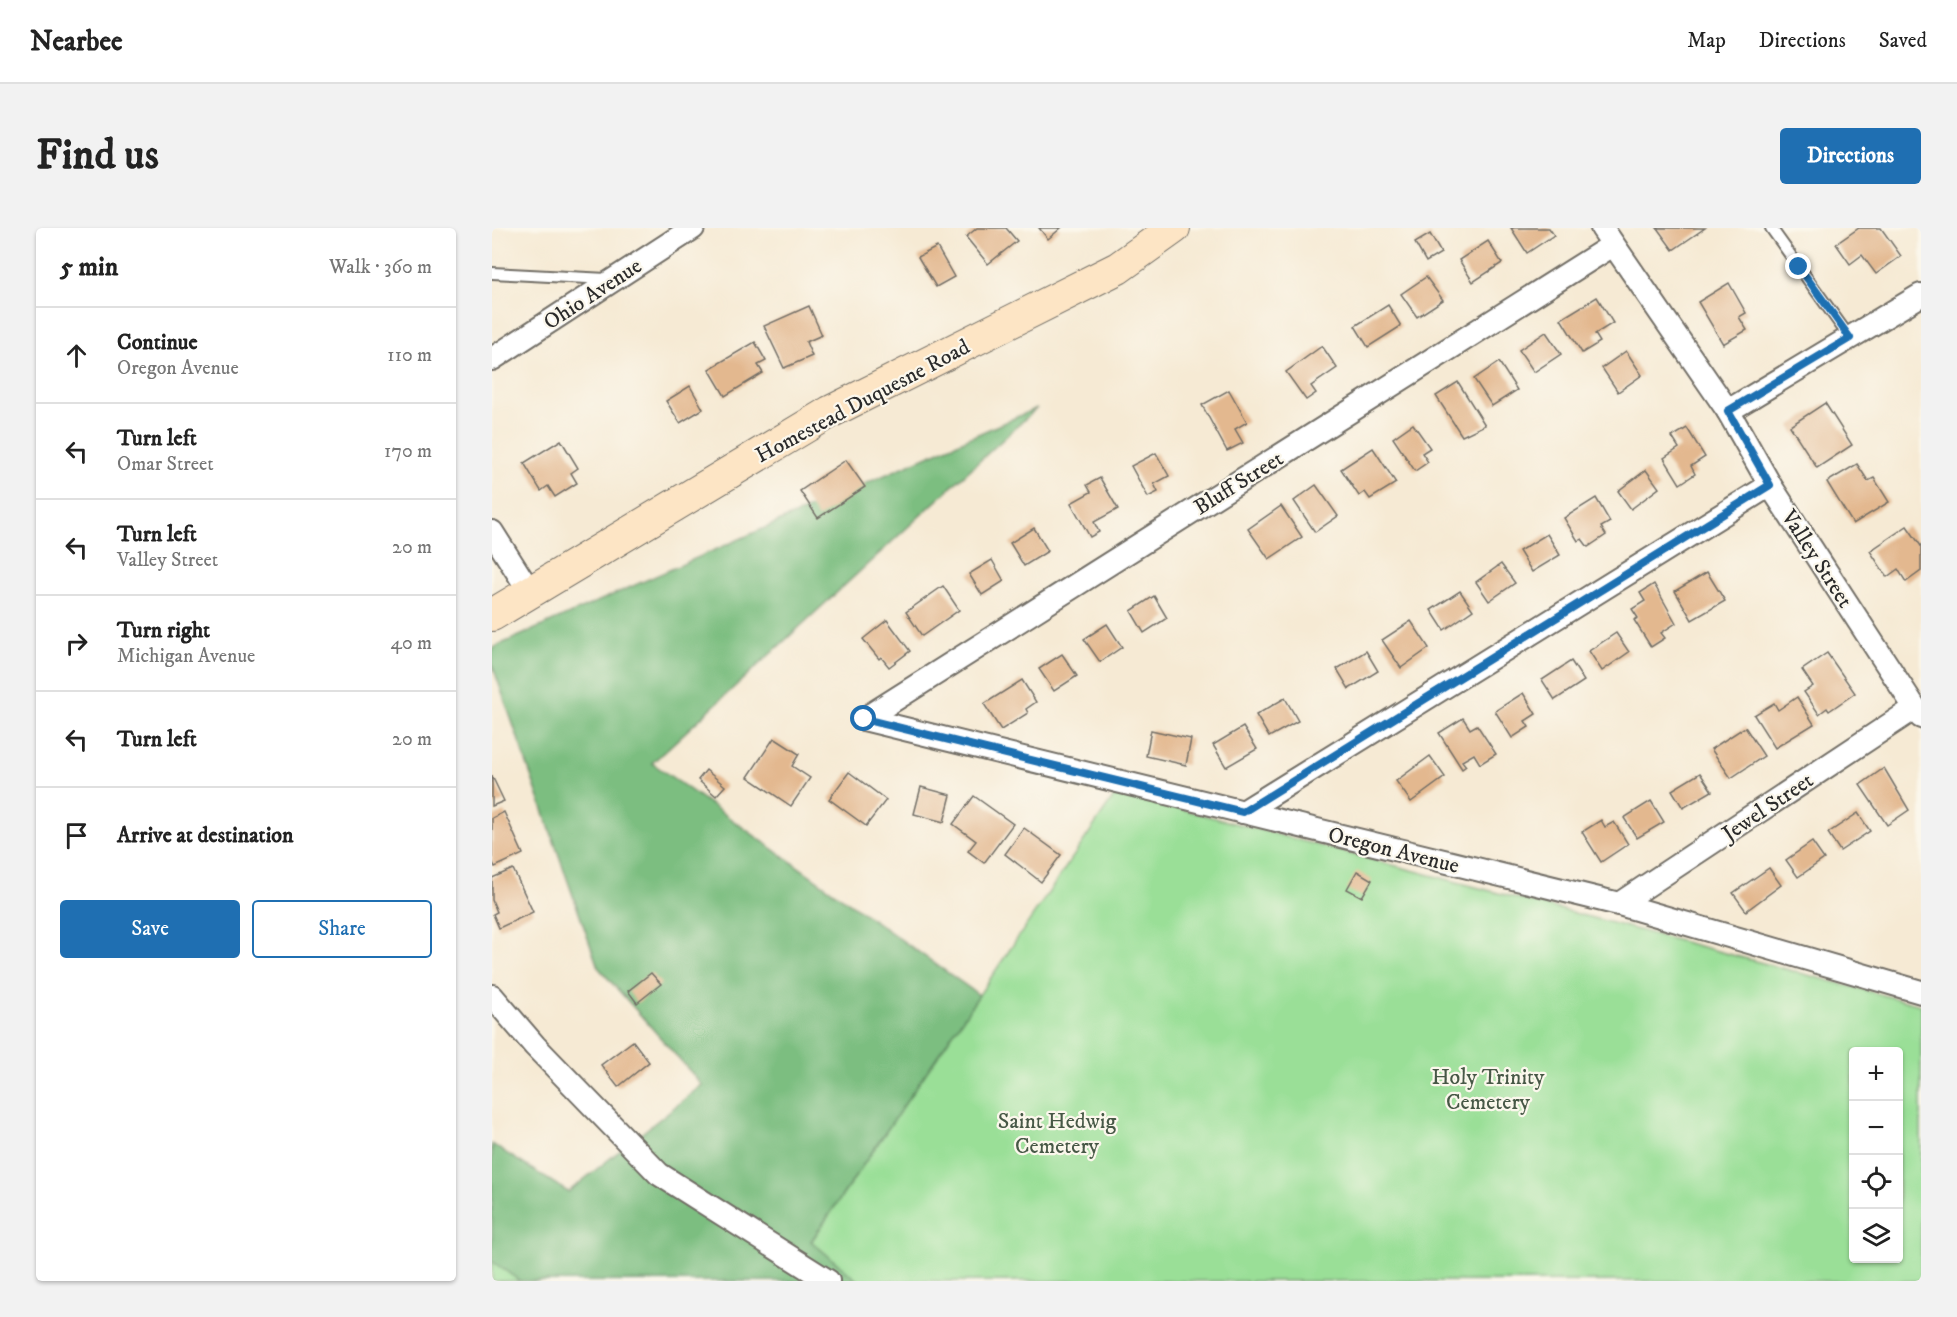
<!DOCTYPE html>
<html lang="en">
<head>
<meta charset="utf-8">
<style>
	:root { --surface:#fff; --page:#f2f2f2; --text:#222; --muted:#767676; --line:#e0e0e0; --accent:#1f6fb2 }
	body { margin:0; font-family:"IM FELL DW Pica",serif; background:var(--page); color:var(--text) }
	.controls { position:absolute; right:18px; bottom:18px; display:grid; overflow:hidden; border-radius:6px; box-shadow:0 2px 4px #0004 }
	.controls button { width:54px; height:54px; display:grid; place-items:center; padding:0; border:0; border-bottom:2px solid var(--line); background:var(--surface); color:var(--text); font:30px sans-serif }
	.stop { position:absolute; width:18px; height:18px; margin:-14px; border:4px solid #1f6fb2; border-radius:50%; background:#fff }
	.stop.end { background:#1f6fb2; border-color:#fff; box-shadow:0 2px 6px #0008 }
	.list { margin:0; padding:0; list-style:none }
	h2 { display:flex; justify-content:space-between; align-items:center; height:78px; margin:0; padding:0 24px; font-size:26px }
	h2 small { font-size:20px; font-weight:400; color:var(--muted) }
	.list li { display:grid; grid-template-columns:39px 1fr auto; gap:18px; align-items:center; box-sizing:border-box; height:96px; padding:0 24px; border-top:2px solid var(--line) }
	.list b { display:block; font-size:22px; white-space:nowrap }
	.list p { margin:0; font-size:20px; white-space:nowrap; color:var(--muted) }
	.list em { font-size:20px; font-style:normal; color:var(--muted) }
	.actions { display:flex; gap:12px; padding:18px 24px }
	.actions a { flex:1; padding:14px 0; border:2px solid var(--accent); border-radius:6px; text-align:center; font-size:21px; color:var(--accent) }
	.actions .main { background:var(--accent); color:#fff }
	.icon { flex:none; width:33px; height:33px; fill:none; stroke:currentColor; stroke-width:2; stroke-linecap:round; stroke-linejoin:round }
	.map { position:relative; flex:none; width:1429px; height:1053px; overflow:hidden; border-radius:6px }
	header { display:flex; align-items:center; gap:36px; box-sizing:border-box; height:84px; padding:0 30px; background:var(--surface); border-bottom:2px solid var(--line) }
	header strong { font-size:28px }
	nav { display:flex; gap:33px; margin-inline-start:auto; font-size:21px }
	.intro { display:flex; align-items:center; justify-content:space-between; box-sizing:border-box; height:144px; padding:0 36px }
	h1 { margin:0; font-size:42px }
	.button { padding:15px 27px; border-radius:6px; background:var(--accent); color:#fff; font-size:21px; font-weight:700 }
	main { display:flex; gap:36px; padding:0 36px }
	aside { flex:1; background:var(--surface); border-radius:6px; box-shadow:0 2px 4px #0004 }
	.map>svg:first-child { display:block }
	.green { fill:#9adf97; stroke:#628561; stroke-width:1.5; fill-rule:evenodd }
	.forest { fill:#7bbe80; stroke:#537456; stroke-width:1.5 }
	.building { fill:#e3b88f }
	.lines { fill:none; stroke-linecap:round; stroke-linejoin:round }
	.lane-casing { stroke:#726e66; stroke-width:14 }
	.street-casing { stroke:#726e66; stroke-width:26 }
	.secondary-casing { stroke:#726e66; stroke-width:34 }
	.lane { stroke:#fff; stroke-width:10 }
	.street { stroke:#fff; stroke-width:22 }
	.secondary { stroke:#fde5c5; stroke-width:32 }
	.route { stroke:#1f6fb2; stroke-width:8 }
	.labels { text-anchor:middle; stroke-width:4.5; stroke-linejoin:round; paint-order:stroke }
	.street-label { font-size:22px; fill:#2b2b2b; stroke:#fbf7ec }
	.park-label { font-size:22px; fill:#475846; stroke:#fbf7ec }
</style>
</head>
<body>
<header>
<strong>Nearbee</strong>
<nav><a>Map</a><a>Directions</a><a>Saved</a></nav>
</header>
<div class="intro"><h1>Find us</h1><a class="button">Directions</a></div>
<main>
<aside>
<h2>5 min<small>Walk · 360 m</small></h2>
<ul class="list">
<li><svg class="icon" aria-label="ahead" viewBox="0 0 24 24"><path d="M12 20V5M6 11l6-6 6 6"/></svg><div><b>Continue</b><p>Oregon Avenue</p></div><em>110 m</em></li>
<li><svg class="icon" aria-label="left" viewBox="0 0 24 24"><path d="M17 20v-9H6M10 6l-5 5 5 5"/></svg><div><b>Turn left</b><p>Omar Street</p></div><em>170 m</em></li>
<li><svg class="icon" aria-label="left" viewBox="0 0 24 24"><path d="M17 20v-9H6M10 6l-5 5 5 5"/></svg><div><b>Turn left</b><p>Valley Street</p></div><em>20 m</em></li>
<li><svg class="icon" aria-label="right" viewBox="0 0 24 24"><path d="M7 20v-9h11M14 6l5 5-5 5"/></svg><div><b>Turn right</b><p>Michigan Avenue</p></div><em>40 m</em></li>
<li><svg class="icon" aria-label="left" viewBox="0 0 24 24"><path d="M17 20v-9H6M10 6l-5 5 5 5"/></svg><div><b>Turn left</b></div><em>20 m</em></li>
<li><svg class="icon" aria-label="arrive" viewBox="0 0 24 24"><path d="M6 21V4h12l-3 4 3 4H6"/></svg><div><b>Arrive at destination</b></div></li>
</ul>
<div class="actions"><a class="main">Save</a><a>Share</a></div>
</aside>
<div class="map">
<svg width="1429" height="1053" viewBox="0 0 1429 1053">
	<rect width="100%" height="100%" fill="#fbf7ec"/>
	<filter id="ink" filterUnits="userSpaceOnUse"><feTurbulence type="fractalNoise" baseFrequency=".0167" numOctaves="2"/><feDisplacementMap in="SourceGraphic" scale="12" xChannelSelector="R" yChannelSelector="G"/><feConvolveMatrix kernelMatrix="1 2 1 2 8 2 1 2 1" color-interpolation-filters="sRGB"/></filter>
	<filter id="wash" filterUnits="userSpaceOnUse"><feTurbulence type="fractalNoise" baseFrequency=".008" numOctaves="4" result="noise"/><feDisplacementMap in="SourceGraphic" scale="24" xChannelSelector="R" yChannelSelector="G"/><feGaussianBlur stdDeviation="1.35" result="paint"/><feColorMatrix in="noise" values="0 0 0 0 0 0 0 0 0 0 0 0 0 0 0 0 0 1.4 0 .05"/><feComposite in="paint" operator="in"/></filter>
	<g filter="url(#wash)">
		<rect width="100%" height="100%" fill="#f6ead4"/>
		<!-- green -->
		<g class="green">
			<path d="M625,564L1429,777V1053H366L319,1014ZM1362,824H1406V1030H1362Z"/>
			<path d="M0,1033L28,1053H0Z"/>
		</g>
		<!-- forest -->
		<path class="forest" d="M545,180L160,535L487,767L319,1013L366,1053H28L0,1033V916L76,964L210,857L106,739L0,436V420Z"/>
		<g id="blocks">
			<!-- building -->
			<g class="building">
				<path d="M485,0H514L525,13L496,36L474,9Z"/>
				<path d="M547,0H569L556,11Z"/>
				<path d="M1019,0H1057L1062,7L1035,25Z"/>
				<path d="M1165,0H1213L1181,22Z"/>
				<path d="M1367,0H1389L1409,28L1384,46L1370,27L1358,36L1344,16Z"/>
				<path d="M938,6L949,25L934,34L923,15Z"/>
				<path d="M996,13L1010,35L981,54L967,32Z"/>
				<path d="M445,19L462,49L444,59L426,29Z"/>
				<path d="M934,49L951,72L925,89L909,66Z"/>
				<path d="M1237,55L1254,85L1247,89L1255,102L1231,116L1206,74Z"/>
				<path d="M1105,69L1121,95L1103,106L1108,114L1090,125L1069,91Z"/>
				<path d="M896,77L909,98L876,119L863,98Z"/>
				<path d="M317,78L330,107L314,114L320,128L292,140L272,98Z"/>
				<path d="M1054,104L1069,126L1042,144L1027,122Z"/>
				<path d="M263,114L274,133L266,137L271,145L233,168L217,141Z"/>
				<path d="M830,118L845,140L819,158L824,165L814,172L794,144Z"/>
				<path d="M1134,123L1150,147L1126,164L1110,140Z"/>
				<path d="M1007,134L1025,162L1000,178L982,151Z"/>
				<path d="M966,154L993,197L970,208L944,168Z"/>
				<path d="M198,158L211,181L188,195L174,173Z"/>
				<path d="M737,162L755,194L743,201L751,215L735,223L710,177Z"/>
				<path d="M1333,175L1360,217L1325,240L1298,198Z"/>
				<path d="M921,196L938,220L930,225L936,234L923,243L901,210Z"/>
				<path d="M1195,200L1213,229L1199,238L1203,246L1188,256L1172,230L1187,220L1180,209Z"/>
				<path d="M69,212L86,240L79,245L85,255L63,269L56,258L49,263L32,235Z"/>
				<path d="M881,220L904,255L878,271L873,264L867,268L849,241Z"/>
				<path d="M664,225L677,248L662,256L666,264L656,269L639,238Z"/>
				<path d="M354,232L373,259L326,290L308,263Z"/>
				<path d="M1365,236L1376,253L1382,250L1397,274L1361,296L1335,254Z"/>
				<path d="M1154,242L1167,260L1139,281L1126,263Z"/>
				<path d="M608,250L626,281L602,294L607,304L598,309L579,275L599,264L595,257Z"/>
				<path d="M824,257L846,288L823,304L802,273Z"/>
				<path d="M1104,270L1118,294L1109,299L1114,307L1096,319L1090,311L1086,313L1072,290Z"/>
				<path d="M789,278L810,309L777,331L756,301Z"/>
				<path d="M1415,298L1429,318V343L1414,354L1406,341L1395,349L1378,323Z"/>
				<path d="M542,300L556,323L532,338L518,315Z"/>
				<path d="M1055,306L1068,327L1040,344L1027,323Z"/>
				<path d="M500,332L512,353L490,367L477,346Z"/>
				<path d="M1009,336L1023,355L997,373L984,354Z"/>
				<path d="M1215,344L1233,373L1200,392L1183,363Z"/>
				<path d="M1162,356L1184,395L1169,405L1173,410L1159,419L1142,392L1146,390L1140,381L1153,373L1148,365Z"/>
				<path d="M451,358L467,382L430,408L414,384Z"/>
				<path d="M968,363L981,382L952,402L939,382Z"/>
				<path d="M662,368L675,390L652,405L639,383Z"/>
				<path d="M395,392L418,423L397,439L389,429L387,431L371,411Z"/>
				<path d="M919,393L937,420L909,440L890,412Z"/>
				<path d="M615,396L630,419L608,434L592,411Z"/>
				<path d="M1124,405L1137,424L1110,443L1097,423Z"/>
				<path d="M874,423L886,443L857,461L845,441Z"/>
				<path d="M1335,425L1363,465L1337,483L1335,480L1327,486L1312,464L1321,458L1310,442Z"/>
				<path d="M570,426L585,448L562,463L547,441Z"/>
				<path d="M1079,433L1092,453L1063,472L1050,452Z"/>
				<path d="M530,452L544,474L534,481L536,485L509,502L492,476Z"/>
				<path d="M1031,465L1044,486L1033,493L1037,499L1020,510L1003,483Z"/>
				<path d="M1305,469L1322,496L1283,520L1262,487L1282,475L1286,482Z"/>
				<path d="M793,470L806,493L777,509L764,487Z"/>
				<path d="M971,490L978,501L985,497L1004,526L988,536L982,526L970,533L974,538L970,541L947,505Z"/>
				<path d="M751,499L765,521L734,539L721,517Z"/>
				<path d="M1253,499L1272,528L1239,550L1219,521Z"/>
				<path d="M659,502L699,511L694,537L654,528Z"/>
				<path d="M282,510L307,526L300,538L318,550L299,578L256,549Z"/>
				<path d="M938,528L953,549L919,574L904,553Z"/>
				<path d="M1392,540L1417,582L1395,597L1368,557Z"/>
				<path d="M214,542L233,558L224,568L206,552Z"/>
				<path d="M357,544L394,572L374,598L337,571Z"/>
				<path d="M1208,545L1220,563L1191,580L1180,562Z"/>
				<path d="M0,548L12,573L0,578Z"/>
				<path d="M429,559L459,567L452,594L422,586Z"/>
				<path d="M482,568L521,596L492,635L476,623L484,613L461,596Z"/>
				<path d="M1159,573L1172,594L1145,610L1132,590Z"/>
				<path d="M12,584L31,626L3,639L0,633V590Z"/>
				<path d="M1366,585L1378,603L1348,623L1336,605Z"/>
				<path d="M1109,592L1113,599L1122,594L1136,616L1109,634L1090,604Z"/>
				<path d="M532,600L569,627L549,654L513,626Z"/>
				<path d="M1320,614L1332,631L1306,649L1294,632Z"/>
				<path d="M1277,640L1289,657L1254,683L1241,665Z"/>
				<path d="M21,641L41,684L7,700L1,686L5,684L0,672V650Z"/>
				<path d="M865,643L880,652L870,669L855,661Z"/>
				<path d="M159,745L169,756L145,775L136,763Z"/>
				<path d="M141,813L157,834L126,859L109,837Z"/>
			</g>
		</g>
	</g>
	<g filter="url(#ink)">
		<use href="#blocks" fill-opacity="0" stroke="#726e66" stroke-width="1.5"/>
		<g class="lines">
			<defs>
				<g id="lane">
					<path d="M1279,0L1358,110"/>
					<path d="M0,45L115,51"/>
				</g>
				<g id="street">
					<path d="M1110,0L1236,183L1278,257L1429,489"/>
					<path d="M0,131L201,0"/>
					<path d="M1236,183L1429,67"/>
					<path d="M0,304L38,364"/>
					<path d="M372,491L1127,676L1429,764"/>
					<path d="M372,491L1121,17"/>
					<path d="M751,584L1278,257"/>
					<path d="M1127,676L1423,480"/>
					<path d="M0,768L43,818L167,946L336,1053"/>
				</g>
				<path id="secondary" d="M0,387L338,184L626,40L682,0"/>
			</defs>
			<!-- lane casing -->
			<use href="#lane" class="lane-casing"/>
			<!-- street casing -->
			<use href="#street" class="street-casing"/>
			<!-- secondary casing -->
			<use href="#secondary" class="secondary-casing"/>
			<!-- lane -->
			<use href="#lane" class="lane"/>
			<!-- street -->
			<use href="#street" class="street"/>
			<!-- secondary -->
			<use href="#secondary" class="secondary"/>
		</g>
	</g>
	<g class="lines" filter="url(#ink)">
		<!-- route -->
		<path class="route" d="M372,491L751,584L1278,257L1236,183L1358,110L1307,39"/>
	</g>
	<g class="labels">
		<!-- street labels -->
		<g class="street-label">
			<text transform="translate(100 65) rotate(-33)" y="8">Ohio Avenue</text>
			<text transform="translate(370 172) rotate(-28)" y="8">Homestead Duquesne Road</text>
			<text transform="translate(746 254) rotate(-32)" y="8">Bluff Street</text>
			<text transform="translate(1326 330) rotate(57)" y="8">Valley Street</text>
			<text transform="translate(1275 578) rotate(-34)" y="8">Jewel Street</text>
			<text transform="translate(902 621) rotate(14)" y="8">Oregon Avenue</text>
		</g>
		<!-- park labels -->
		<g class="park-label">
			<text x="996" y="856">Holy Trinity<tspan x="996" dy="25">Cemetery</tspan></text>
			<text x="565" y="900">Saint Hedwig<tspan x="565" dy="25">Cemetery</tspan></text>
		</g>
	</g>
</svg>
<div class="controls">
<button>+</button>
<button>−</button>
<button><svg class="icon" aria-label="locate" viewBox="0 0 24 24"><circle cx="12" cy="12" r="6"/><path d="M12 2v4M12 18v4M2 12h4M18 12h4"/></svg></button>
<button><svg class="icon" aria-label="layers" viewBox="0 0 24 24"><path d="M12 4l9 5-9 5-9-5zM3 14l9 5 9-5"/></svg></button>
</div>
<div class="stop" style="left:372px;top:491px"></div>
<div class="stop end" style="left:1307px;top:39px"></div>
</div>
</main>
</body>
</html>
